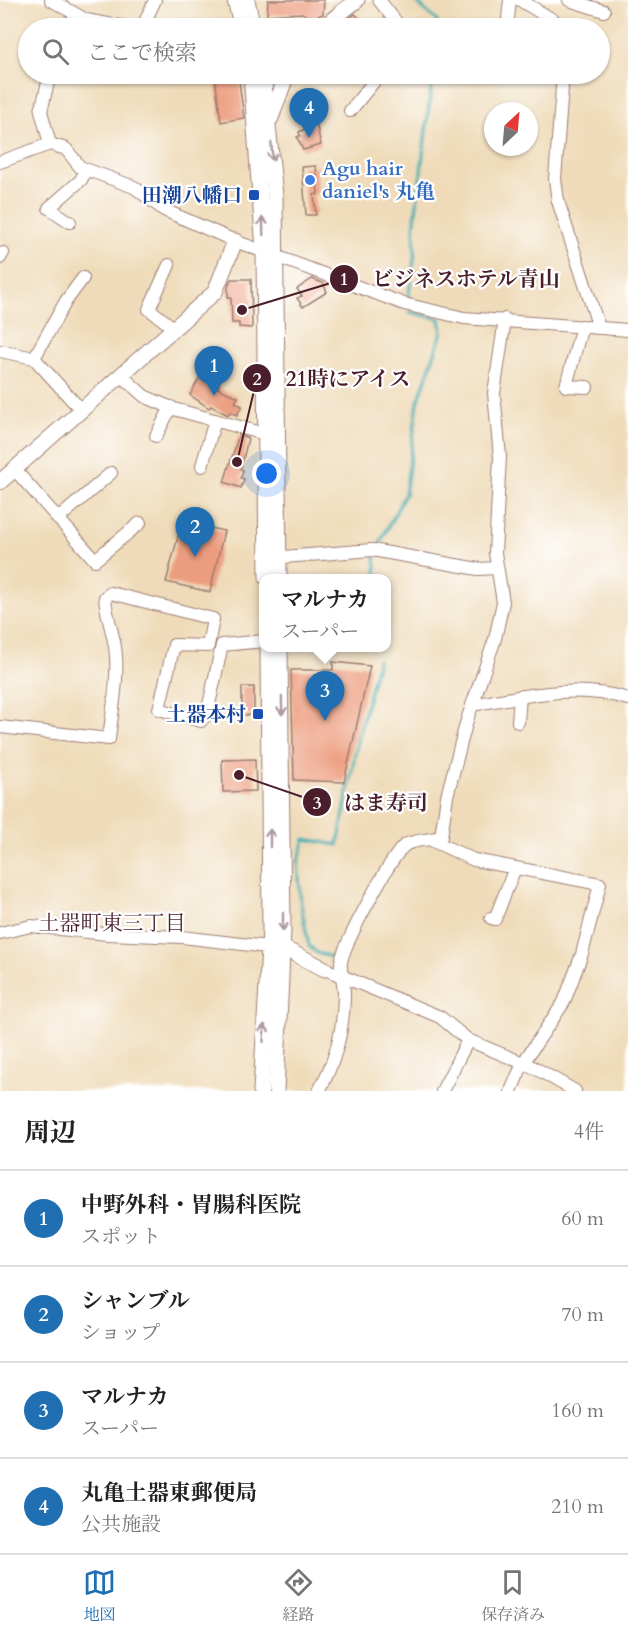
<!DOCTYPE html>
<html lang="ja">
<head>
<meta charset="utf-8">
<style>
	:root { --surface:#fff; --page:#f6f6f6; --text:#222; --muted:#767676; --line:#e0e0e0; --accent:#1f6fb2 }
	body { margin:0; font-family:Cardo,"Noto Serif JP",serif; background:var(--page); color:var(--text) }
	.compass { position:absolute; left:484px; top:102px; width:54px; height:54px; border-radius:50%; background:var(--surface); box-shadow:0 2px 4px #0004; rotate:26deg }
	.you { position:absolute; left:267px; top:474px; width:21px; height:21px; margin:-15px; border:4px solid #fff; border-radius:50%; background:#1a73e8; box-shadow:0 0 0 9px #1a73e833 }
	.badge { display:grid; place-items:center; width:39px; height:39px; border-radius:50%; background:var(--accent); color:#fff; font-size:20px; font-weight:700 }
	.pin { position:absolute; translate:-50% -50px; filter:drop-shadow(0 2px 3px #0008) }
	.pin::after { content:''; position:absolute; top:32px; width:21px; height:18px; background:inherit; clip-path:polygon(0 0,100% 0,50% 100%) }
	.popup { position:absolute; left:259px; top:574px; width:132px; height:78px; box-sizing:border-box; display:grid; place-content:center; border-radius:12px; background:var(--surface); filter:drop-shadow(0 2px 4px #0005); font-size:20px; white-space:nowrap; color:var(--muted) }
	.popup b { font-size:22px; color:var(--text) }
	.popup::after { content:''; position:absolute; left:50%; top:100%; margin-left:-12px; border:12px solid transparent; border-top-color:var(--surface) }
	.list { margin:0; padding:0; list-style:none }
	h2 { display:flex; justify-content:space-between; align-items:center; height:78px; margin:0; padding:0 24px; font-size:26px }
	h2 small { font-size:20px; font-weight:400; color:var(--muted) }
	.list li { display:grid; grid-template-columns:39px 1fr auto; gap:18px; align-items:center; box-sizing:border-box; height:96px; padding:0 24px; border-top:2px solid var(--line) }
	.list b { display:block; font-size:22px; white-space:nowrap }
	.list p { margin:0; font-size:20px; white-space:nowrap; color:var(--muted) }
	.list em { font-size:20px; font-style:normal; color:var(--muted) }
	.icon { flex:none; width:33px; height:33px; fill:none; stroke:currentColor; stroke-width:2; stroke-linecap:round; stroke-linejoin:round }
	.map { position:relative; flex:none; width:628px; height:1091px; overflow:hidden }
	.search { position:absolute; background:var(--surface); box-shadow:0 2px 4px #0004; left:18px; right:18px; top:18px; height:66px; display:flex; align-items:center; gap:15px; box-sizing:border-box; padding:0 21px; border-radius:33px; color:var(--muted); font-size:22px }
	.sheet { height:462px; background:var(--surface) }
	nav { display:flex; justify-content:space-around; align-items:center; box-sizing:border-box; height:84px; border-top:2px solid var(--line); background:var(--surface); font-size:16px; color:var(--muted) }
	nav a { display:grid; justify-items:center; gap:3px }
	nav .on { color:var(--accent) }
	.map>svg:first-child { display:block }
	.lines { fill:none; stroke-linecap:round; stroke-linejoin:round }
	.stream { stroke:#39abb1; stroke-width:3 }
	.building { fill:#ed9d7f }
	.minor-casing { stroke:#9c7d72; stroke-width:14 }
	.tertiary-casing { stroke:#9c7d72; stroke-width:17 }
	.minor { stroke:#fff; stroke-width:12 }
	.tertiary { stroke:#fff; stroke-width:15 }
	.oneway { stroke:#ae9aa0 }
	.shop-dot { fill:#3f7fe0; stroke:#fff; stroke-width:2 }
	.transit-dot { fill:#1a4fb4; stroke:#fff; stroke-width:2 }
	.labels { text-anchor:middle; stroke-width:4.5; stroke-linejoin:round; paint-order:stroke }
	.shop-label { font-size:20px; font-weight:bold; fill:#366cbe; stroke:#fff; text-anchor:start }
	.transit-label { font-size:20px; font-weight:bold; fill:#164399; stroke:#fff; text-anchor:end }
	.neighbourhood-label { font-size:21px; fill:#4a1f2b; stroke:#fff }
	.leader { fill:none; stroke:#4a1f2b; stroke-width:2 }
	.callout-dot { fill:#4a1f2b; stroke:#fff; stroke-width:2 }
	.mark-label { font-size:18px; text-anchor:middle; font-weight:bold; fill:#fff }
	.callout-label { font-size:21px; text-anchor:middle; font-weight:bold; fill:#4a1f2b; stroke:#fff; stroke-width:4.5; stroke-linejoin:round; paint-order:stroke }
</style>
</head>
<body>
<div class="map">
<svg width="628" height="1091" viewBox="0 0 628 1091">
	<rect width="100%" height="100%" fill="#fff"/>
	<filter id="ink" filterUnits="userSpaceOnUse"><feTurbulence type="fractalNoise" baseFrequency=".0167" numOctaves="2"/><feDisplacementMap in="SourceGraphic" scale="12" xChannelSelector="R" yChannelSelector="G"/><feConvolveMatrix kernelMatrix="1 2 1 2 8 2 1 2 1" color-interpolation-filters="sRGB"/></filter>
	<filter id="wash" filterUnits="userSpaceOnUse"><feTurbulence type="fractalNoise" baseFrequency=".008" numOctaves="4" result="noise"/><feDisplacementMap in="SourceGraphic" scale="24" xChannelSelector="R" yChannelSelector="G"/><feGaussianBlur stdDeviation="1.35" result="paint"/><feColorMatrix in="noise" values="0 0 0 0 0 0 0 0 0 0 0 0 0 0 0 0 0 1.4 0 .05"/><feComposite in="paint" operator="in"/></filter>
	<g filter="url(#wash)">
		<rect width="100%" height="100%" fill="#efdbb9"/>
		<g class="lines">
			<!-- stream -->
			<g class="stream">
				<path d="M414,0L437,21L438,28"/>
				<path d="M408,299L415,253L414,228L433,74"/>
				<path d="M380,543L405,494L418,402L442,332L440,319L410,312"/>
				<path d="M375,557L377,578"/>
				<path d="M335,958L317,953L309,946L301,905L298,863L305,839L338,845L358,738L378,660"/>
			</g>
		</g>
		<g id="blocks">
			<!-- building -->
			<g class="building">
				<path d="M268,0H324L323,14L311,19L302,13L267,15Z"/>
				<path d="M355,14L370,28H337Z"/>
				<path d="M238,74L244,118L221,122L215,78Z"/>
				<path d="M316,123L321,145L303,150L297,137L300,136L299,132Z"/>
				<path d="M316,166L318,194L314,195L316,215H306L302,167Z"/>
				<path d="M231,279H251L252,328L239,327V323H232L231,297H228V286Z"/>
				<path d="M312,279L323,283L327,292L303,307L297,298L302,296L297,289Z"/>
				<path d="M201,375L219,384L217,388L238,397L235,402L242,406L237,415L230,412L228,415L211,406L209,408L190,395Z"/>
				<path d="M239,435L248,438L241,469L243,470L241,478L244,479L241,488L224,482Z"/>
				<path d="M197,525L224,531L210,592L166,582L180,529L195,532Z"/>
				<path d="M333,662L370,666L344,782L294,780L291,670H333Z"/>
				<rect x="242" y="687" width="12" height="28"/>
				<path d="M255,759L256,791L223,792L222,760Z"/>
			</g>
		</g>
	</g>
	<g filter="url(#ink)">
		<use href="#blocks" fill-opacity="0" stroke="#9c7d72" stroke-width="1.5"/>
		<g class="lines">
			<defs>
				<g id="minor">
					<path d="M51,0L86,20L79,28"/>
					<path d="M379,0L400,27L398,28"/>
					<path d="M520,0L566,28"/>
					<path d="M569,0L604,11"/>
					<path d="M86,20L130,28"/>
					<path d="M142,28L155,0"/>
					<path d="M507,28L510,0"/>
					<path d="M50,74L41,111L50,144"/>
					<path d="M563,74L555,179L558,201L599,328"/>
					<path d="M350,111L380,74"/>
					<path d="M0,162L50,144L66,149L80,167L134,187L164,210L235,241L404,304L464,318L628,330"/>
					<path d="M70,222L49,208L81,180L86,170"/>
					<path d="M0,258L3,253"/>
					<path d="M169,265L149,309L175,329"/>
					<path d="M582,326L566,386L587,387"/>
					<path d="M0,351L34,358L82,411"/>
					<path d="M34,358L66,301L83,278"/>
					<path d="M122,376L144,396L174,409L272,436"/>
					<path d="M156,436L171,407"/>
					<path d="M202,466L215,420"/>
					<path d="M15,470L95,560L140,523"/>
					<path d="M58,519L111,473"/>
					<path d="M271,558L372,550L478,569L497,568"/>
					<path d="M472,705C524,696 576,683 628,699"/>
					<path d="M518,722L520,696"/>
					<path d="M0,727L109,739C112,712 118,683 116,656C115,635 106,618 105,597L111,593L213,619L208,646L174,645L159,709L201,721L207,714L222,645L264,641"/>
					<path d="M431,840L474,860L600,884L582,954L564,1002L523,1063L511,1091"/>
					<path d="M491,918L495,919L515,868"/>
					<path d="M0,933L31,926L107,934L182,937L276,948"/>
					<path d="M325,969L440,1017L468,1040L535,1068L575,1091"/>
					<path d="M319,1091C336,1060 344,1029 344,994C344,984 340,971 341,962C344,944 391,856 405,845C412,840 431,840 441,837L447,796L467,720L495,639L503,602L495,553L500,457L494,393L505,319"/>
					<path d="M442,1091L468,1040"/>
				</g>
				<g id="tertiary">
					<path d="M235,0L242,28"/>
					<path d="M247,0L253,28"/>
					<path d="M322,28L357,0"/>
					<path d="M251,74L264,250L267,578"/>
					<path d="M263,74L275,196L279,578"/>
					<path d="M271,118L287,74"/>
					<path d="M0,482L215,292L235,241"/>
					<path d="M283,948L325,969"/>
					<path d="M261,1091L270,930L268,648"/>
					<path d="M276,1091L283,930L280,648"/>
				</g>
			</defs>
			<!-- minor casing -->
			<use href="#minor" class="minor-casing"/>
			<!-- tertiary casing -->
			<use href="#tertiary" class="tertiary-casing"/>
			<!-- minor -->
			<use href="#minor" class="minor"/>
			<!-- tertiary -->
			<use href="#tertiary" class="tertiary"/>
		</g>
		<!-- one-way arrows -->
		<defs><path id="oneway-shaft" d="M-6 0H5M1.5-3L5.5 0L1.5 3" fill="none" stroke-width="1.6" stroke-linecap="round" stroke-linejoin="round" transform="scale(1.5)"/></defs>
		<g class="oneway">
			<use href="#oneway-shaft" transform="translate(272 152) rotate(86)"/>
			<use href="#oneway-shaft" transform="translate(263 226) rotate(-92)"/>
			<use href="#oneway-shaft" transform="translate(282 706) rotate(89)"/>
			<use href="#oneway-shaft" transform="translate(270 838) rotate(-90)"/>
			<use href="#oneway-shaft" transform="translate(283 922) rotate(90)"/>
			<use href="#oneway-shaft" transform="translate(264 1033) rotate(-87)"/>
		</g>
	</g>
	<!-- markers -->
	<circle class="shop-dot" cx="310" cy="180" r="6"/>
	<g class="transit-dot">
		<rect x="248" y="189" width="12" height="12" rx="3"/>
		<rect x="252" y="708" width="12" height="12" rx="3"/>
	</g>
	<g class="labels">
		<!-- shop labels -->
		<g class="shop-label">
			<text x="322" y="175">Agu hair<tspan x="322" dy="23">daniel's 丸亀</tspan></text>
		</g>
		<!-- transit labels -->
		<g class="transit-label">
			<text x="242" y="202">田潮八幡口</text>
			<text x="246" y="721">土器本村</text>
		</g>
		<!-- neighbourhood labels -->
		<g class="neighbourhood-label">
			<text x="112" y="930">土器町東三丁目</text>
		</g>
	</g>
	<!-- callouts -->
	<path class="leader" d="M242 310L344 279M237 462L257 378M239 775L317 802"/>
	<g class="callout-dot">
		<circle cx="242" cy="310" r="6"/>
		<circle cx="237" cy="462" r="6"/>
		<circle cx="239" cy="775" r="6"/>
		<circle cx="344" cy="279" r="15"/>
		<circle cx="257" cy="378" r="15"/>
		<circle cx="317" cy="802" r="15"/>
	</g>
	<g class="mark-label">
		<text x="344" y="285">1</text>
		<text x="257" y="385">2</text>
		<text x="317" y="809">3</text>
	</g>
	<g class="callout-label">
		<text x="466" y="286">ビジネスホテル青山</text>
		<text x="348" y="386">21時にアイス</text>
		<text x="386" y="810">はま寿司</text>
	</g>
</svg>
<svg class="compass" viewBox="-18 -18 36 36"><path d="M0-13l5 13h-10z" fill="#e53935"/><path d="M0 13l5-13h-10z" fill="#767676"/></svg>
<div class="you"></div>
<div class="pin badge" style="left:214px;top:396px">1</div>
<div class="pin badge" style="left:195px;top:557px">2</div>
<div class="pin badge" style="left:325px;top:721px">3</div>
<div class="popup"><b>マルナカ</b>スーパー</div>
<div class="pin badge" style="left:309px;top:138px">4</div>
<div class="search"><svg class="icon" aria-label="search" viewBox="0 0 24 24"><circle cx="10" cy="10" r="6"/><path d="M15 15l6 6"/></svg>ここで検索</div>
</div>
<section class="sheet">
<h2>周辺<small>4件</small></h2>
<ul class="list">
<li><span class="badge">1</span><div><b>中野外科・胃腸科医院</b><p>スポット</p></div><em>60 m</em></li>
<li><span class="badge">2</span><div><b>シャンブル</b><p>ショップ</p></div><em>70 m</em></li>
<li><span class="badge">3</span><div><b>マルナカ</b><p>スーパー</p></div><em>160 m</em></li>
<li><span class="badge">4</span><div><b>丸亀土器東郵便局</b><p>公共施設</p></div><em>210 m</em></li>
</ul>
</section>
<nav>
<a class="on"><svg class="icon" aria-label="map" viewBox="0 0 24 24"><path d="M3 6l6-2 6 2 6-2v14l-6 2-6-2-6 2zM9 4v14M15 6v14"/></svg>地図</a>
<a><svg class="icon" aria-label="directions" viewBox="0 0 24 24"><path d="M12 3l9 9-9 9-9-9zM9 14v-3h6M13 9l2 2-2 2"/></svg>経路</a>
<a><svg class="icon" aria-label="saved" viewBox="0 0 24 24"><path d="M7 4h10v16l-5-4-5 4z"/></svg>保存済み</a>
</nav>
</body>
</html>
